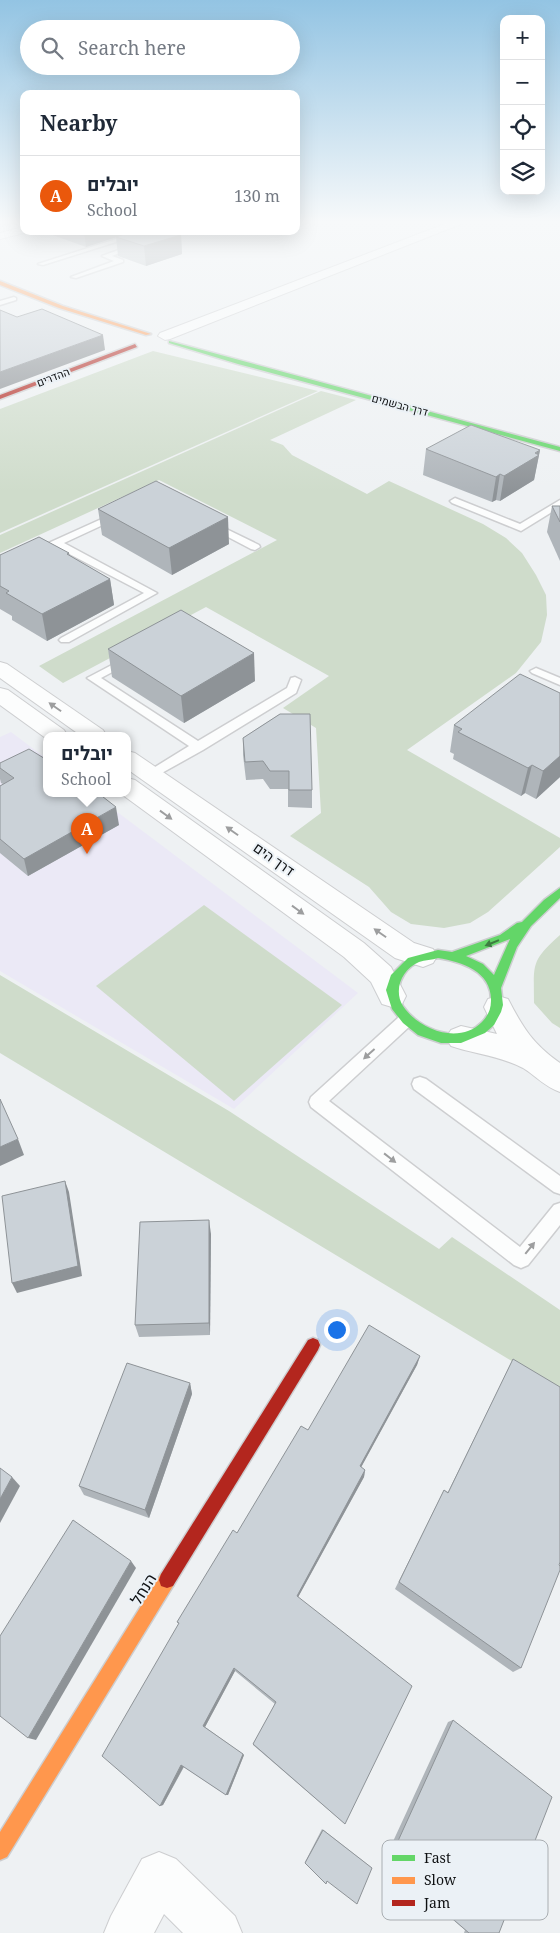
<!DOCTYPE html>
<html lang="en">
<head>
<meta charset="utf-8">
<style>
	:root { --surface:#fff; --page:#f2f2f3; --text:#1f2937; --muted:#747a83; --line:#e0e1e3; --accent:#ea580c }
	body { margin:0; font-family:"Noto Serif",Heebo,serif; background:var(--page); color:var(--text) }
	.controls { position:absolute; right:15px; top:15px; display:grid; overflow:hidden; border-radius:10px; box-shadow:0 5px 20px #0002 }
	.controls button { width:45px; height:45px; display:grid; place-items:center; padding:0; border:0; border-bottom:1px solid var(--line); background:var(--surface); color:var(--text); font:25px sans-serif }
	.you { position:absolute; left:336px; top:1329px; width:18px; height:18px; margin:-12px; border:4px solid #fff; border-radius:50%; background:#1a73e8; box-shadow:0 0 0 8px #1a73e833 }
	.badge { display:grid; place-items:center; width:32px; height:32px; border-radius:50%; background:var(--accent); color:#fff; font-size:16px; font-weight:700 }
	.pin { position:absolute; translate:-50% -41px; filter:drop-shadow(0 1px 2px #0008) }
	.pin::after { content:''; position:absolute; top:26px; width:18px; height:15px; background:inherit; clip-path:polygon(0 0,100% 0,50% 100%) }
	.popup { position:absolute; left:43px; top:732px; width:88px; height:65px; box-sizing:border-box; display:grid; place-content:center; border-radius:10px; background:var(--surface); filter:drop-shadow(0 1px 4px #0005); font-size:16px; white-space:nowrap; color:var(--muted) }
	.popup b { font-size:19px; color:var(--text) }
	.popup::after { content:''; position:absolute; left:50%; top:100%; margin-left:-10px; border:10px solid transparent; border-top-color:var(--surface) }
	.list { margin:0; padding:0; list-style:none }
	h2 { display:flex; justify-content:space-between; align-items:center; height:65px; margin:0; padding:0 20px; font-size:21px }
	h2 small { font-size:16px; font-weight:400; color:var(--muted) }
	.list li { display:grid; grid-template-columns:32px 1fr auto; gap:15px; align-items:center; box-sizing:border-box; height:80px; padding:0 20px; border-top:1px solid var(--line) }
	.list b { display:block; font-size:19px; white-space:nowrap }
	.list p { margin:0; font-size:16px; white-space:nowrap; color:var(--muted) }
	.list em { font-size:16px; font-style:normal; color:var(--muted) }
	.icon { flex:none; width:28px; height:28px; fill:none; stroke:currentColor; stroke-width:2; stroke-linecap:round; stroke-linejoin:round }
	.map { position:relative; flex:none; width:560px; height:1933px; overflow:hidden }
	.search { position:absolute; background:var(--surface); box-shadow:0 5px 20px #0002; left:20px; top:20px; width:280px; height:55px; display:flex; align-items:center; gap:12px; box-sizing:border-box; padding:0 18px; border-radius:28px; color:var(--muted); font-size:19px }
	.panel { position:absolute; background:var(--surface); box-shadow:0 5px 20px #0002; left:20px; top:90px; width:280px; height:145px; border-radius:10px }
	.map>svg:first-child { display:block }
	.education { fill:#ebe9f6 }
	.green { fill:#cfdccb }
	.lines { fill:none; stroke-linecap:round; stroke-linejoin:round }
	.lane-casing { stroke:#cdced0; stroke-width:3 }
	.street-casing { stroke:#cdced0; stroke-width:2 }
	.fast-casing { stroke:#cdced0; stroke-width:3 }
	.slow-casing { stroke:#cdced0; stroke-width:3 }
	.jam-casing { stroke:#cdced0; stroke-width:3 }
	.lane { fill:#fcfdfd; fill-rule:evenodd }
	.street { fill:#fcfdfd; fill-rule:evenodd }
	.fast { fill:#63d668; fill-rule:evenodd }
	.slow { fill:#ff974d; fill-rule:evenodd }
	.jam { fill:#b3261e; fill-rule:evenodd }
	.wall { fill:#afb5ba }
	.shaded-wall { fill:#8e9397 }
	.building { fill:#cbd2d8; stroke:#8e9397 }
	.oneway { fill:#9d9e9f }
	.oneway2 { fill:#3d7d41 }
	.labels { text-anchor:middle; stroke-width:4; stroke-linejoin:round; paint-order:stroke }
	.far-street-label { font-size:11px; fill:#0e1012; stroke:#ebf1f6 }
	.street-label { font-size:14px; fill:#0e1012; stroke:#ebf1f6 }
	.near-street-label { font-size:16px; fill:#0e1012; stroke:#ebf1f6 }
	.key { fill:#ebf1f6; stroke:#a9aeb2; stroke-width:1 }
	.key-label { font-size:14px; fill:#0e1012 }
</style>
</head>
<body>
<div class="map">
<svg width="560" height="1933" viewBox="0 0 560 1933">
	<rect width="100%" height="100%" fill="#eef1f3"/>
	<!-- education -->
	<path class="education" d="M11,732L47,759V793H92L358,993L234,1109L0,971V737Z"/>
	<!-- green -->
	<g class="green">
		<path d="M153,351L318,391L0,533V409Z"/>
		<path d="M321,391L356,400L270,440L283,445L292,455L367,494L389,481L483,524L506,538L522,553L536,575L546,595L547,615L541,642L516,673L407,750L560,838V847L488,912L470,923L444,928L411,924L391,912L369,887L290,836L321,813L316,728L283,708L329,676L206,607L63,683L39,666L277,540L159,480L0,553V535Z"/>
		<path d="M204,905L342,1005L234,1101L96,986Z"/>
		<path d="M560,935V1028L552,1023L534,1003C534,964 530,962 560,935Z"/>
		<path d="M0,975L229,1111L439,1249L452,1237L560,1310V1390L0,1053Z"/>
	</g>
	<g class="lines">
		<defs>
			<g id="lane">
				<path d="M141,231H151L43,265L38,264Z"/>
				<path d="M135,244L140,245L112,256L123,260V262L76,278L71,277L114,261L102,256Z"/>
				<path d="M14,297L16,298V300L0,305V301Z"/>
				<path d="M455,498L520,524L560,500V507L521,531L452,503L450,501Z"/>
				<path d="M117,512L120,513V517L64,543L157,593L69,642H61L59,640L61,638L144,593L56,547L0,572V565Z"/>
				<path d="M212,522L259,545L260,547L255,550L251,549L209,527L207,525Z"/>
				<path d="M129,656L133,657L135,659L133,661L101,678L198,741L287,688L291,678L295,677L301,680L296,693L203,750L151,779L147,778L145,775L147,772L189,746L87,678Z"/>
				<path d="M536,668L560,678V685L532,673L530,671Z"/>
				<path d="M405,1015L411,1017L413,1021L411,1025L329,1101L520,1247L554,1205L560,1203V1225L528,1265L521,1268L514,1265L311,1107L309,1102L311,1097L399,1017Z"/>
				<path d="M420,1077L426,1079L560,1176V1194L554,1192L414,1089L412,1084L414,1079Z"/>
			</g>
			<g id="street">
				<path d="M450,222H466L170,339L165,340L158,336L160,333Z"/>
				<path d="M24,227V231L28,232L0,239V233Z"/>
				<path d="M0,662L7,664L103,730L106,735H80L0,678Z"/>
				<path d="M0,688L8,690L64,730L67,735H47V739L0,705Z"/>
				<path d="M127,751L135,753L414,943L433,949L437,956L433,963L423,967L395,958L127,769Z"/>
				<path d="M127,778L135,780L364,943L391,967L406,996L402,1004L392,1007L382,1004L371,982L344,957L120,793H127Z"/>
				<path d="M498,996L508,999C523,1028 533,1044 560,1063V1092C545,1087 536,1076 523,1068C501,1056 474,1054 451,1046L446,1038L451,1030L461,1026L497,1034L484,1007L488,999Z"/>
				<path d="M159,1852L176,1859L235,1916L242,1933H183L164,1914L154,1933H104L111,1916L142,1859Z"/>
			</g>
			<g id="fast">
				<path d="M169,341L560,447V451L238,364L169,343Z"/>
				<path d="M560,888V898L531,926L517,947L501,988L503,1005L501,1012L494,1025L485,1033L461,1043H441L418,1035L403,1023L392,1009L386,990L391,975L408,958L438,950L452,952L500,935L517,923L522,922L544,900ZM510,939L494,975L483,964L466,956ZM438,958C463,962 492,972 491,1001C491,1009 488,1016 482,1022C459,1045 419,1030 403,1006C393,990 402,969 419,962C425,960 432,960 438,958Z"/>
			</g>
			<g id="slow">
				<path d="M0,281L63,306L151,334L146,335L59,308L0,285Z"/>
				<path d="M167,1572L173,1574L175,1580L173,1586L7,1857L0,1860V1832L161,1574Z"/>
			</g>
			<g id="jam">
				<path d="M135,344L137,347L0,399V395Z"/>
				<path d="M313,1338L318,1340L320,1345L318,1350L173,1586L167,1588L161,1586L159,1580L161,1574L308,1340Z"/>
			</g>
		</defs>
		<!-- lane casing -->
		<use href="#lane" class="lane-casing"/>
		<!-- street casing -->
		<use href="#street" class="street-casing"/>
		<!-- fast casing -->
		<use href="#fast" class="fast-casing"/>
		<!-- slow casing -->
		<use href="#slow" class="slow-casing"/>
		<!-- jam casing -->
		<use href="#jam" class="jam-casing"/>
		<!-- lane -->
		<use href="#lane" class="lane"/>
		<!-- street -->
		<use href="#street" class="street"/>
		<!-- fast -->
		<use href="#fast" class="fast"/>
		<!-- slow -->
		<use href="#slow" class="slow"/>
		<!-- jam -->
		<use href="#jam" class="jam"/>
	</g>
	<!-- wall -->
	<g class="wall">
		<path d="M47,231H125L126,234L181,235L182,254L146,266L118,256L116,237L86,247L47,233Z"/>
		<path d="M426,449L540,450L534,480L500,501L496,500L492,502L423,475Z"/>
		<path d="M552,506H560V561L547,532Z"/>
		<path d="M98,509L229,544L172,575L102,535Z"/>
		<path d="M69,553L70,556L110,579L114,605L47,641L12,620V616L0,609V555Z"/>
		<path d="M108,649L255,681L184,723L112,677Z"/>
		<path d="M560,693V777L536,799L525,793L521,796L453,759L454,754L450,752L454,725Z"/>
		<path d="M280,714L312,790V808L288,807V789H270L263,779L246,780L243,755V738Z"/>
		<path d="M0,763L119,825L28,876L0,853V786L3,784L1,783L0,779Z"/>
		<path d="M211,1234L210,1335L139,1337L135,1325Z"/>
		<path d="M420,1356L417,1365L361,1467L365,1470L364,1477L298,1597L345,1824L253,1745V1744L275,1704L235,1671L205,1727L244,1755L228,1795H226L184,1767L163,1805L160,1806L179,1624L177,1622L237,1533L308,1430Z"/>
		<path d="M513,1359L521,1668L513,1672L395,1589L444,1490L448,1492Z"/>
		<path d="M190,1383L192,1394L149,1518L84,1495L79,1486Z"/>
		<path d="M453,1720L499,1933H464L465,1930L384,1861L448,1722Z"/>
		<path d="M322,1829L372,1868L327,1881L305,1862Z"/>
	</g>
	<!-- shaded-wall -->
	<g class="shaded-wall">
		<path d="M84,231H125L126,234L86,247Z"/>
		<path d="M181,235L182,254L146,266L144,246Z"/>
		<path d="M103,335L105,350L0,389V372Z"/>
		<path d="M540,450L534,480L500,501L504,476Z"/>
		<path d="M500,474L496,500L492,502L496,477Z"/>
		<path d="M228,517L229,544L172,575L169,548Z"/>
		<path d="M110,579L114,605L47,641L42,614Z"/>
		<path d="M254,653L255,681L184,723L181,696Z"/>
		<path d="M560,756V777L536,799L543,771Z"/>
		<path d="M532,765L525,793L521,796L528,768Z"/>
		<path d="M116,807L119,825L28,876L24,859Z"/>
		<path d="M18,1139L24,1155L0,1166V1147Z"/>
		<path d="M65,1181L69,1192L82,1276L17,1293L12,1283Z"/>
		<path d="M209,1220L211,1234L210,1335L209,1323Z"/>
		<path d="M420,1356L417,1365L358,1473L360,1466Z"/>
		<path d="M190,1383L192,1394L149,1518L145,1510Z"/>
		<path d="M365,1470L364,1477L296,1601L297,1596Z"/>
		<path d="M12,1477L20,1486L0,1523V1499Z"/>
		<path d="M131,1561L136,1568L36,1740L28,1738Z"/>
		<path d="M234,1668L235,1671L205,1727L203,1726Z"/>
		<path d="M243,1754L244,1755L228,1795H226Z"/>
		<path d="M181,1765L184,1766L163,1805L160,1806Z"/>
	</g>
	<!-- building -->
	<g class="building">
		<path d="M133,231H171L181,235L144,246L116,237Z"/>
		<path d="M42,309L103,335L0,372V310L17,317Z"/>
		<path d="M471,425L540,450L535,453L539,455L504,476L500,474L496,477L426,449Z"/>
		<path d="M156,481L228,517L169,548L98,509Z"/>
		<path d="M552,506H560V522Z"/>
		<path d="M39,537L69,553L67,554L110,579L42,614L6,593L9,591L0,586V555Z"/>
		<path d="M181,610L254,653L181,696L108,649Z"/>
		<path d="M520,674L560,693V756L543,771L532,765L528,768L458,732L462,729L454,725Z"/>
		<path d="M280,714H310L312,790H289V771H270L263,761L245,762L243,738Z"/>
		<path d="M29,749L47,760V793H98L116,807L24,859L0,839V786L14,778L0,768V763Z"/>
		<path d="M0,1099L18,1139L0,1147Z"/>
		<path d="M65,1181L78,1266L12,1283L2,1196Z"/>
		<path d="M209,1220V1323L135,1325L140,1222Z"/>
		<path d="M369,1325L420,1356L360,1466L365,1470L297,1596L412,1686L345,1824L253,1744L276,1702L234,1668L203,1726L243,1754L226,1795L181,1765L160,1806L102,1756L179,1623L177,1622L233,1530L237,1533L301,1426L308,1430Z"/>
		<path d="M513,1359L560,1387V1562L559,1565L560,1566V1570L521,1668L399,1582L444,1490L448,1493Z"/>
		<path d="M127,1363L190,1383L145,1510L79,1486Z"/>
		<path d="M0,1468L12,1477L0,1499Z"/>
		<path d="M73,1520L131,1561L28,1738L0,1716V1636Z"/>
		<path d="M453,1720L552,1797L499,1933H469L388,1863Z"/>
		<path d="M323,1830L372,1868L357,1904L327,1881L326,1884L305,1863Z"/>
	</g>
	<!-- one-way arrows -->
	<defs><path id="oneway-solid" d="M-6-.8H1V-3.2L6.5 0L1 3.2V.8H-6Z" transform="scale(1.25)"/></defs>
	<g class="oneway">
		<use href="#oneway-solid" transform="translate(55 707) rotate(-145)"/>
		<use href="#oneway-solid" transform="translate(166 815) rotate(36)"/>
		<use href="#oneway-solid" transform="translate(232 831) rotate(-145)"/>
		<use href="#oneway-solid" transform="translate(298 910) rotate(36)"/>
		<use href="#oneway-solid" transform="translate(380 933) rotate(-145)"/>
		<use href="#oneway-solid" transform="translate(369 1054) rotate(138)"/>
		<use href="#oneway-solid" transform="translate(390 1158) rotate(38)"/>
		<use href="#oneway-solid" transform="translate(530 1248) rotate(-51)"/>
	</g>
	<use class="oneway2" href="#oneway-solid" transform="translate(492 943) rotate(158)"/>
	<!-- sky -->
	<linearGradient id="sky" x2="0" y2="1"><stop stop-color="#93c4e3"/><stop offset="0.45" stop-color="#f7f9fa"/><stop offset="1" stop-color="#f7f9fa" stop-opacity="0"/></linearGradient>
	<rect width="560" height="493" fill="url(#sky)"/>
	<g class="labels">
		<!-- far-street labels -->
		<g class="far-street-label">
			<text transform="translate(53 377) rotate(-21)" y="4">ההדרים</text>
			<text transform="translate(400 405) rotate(15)" y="4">דרך הבשמים</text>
		</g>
		<!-- street labels -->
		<g class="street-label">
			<text transform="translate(274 859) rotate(35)" y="5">דרך הים</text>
		</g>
		<!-- near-street labels -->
		<g class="near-street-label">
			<text transform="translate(143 1589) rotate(-58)" y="6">הנחל</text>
		</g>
	</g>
	<!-- legend -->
	<rect x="382" y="1840" width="166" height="80" rx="8" class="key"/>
	<rect x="392" y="1855" width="23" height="6" fill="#63d668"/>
	<rect x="392" y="1877" width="23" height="7" fill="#ff974d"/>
	<rect x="392" y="1900" width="23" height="6" fill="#b3261e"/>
	<g class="key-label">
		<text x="424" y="1863">Fast</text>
		<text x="424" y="1885">Slow</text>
		<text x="424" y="1908">Jam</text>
	</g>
</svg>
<div class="controls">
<button>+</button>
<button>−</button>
<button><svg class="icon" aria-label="locate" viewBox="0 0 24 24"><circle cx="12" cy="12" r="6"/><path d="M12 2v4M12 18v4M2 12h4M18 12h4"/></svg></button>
<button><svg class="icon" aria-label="layers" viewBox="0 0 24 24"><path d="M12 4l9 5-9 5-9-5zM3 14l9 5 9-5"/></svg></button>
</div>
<div class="you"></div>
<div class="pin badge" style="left:87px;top:854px">A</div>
<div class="popup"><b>יובלים</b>School</div>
<div class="search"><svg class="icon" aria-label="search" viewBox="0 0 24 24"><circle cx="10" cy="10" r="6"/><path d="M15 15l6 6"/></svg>Search here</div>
<section class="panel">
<h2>Nearby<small></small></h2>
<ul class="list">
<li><span class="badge">A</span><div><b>יובלים</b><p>School</p></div><em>130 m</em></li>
</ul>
</section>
</div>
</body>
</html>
